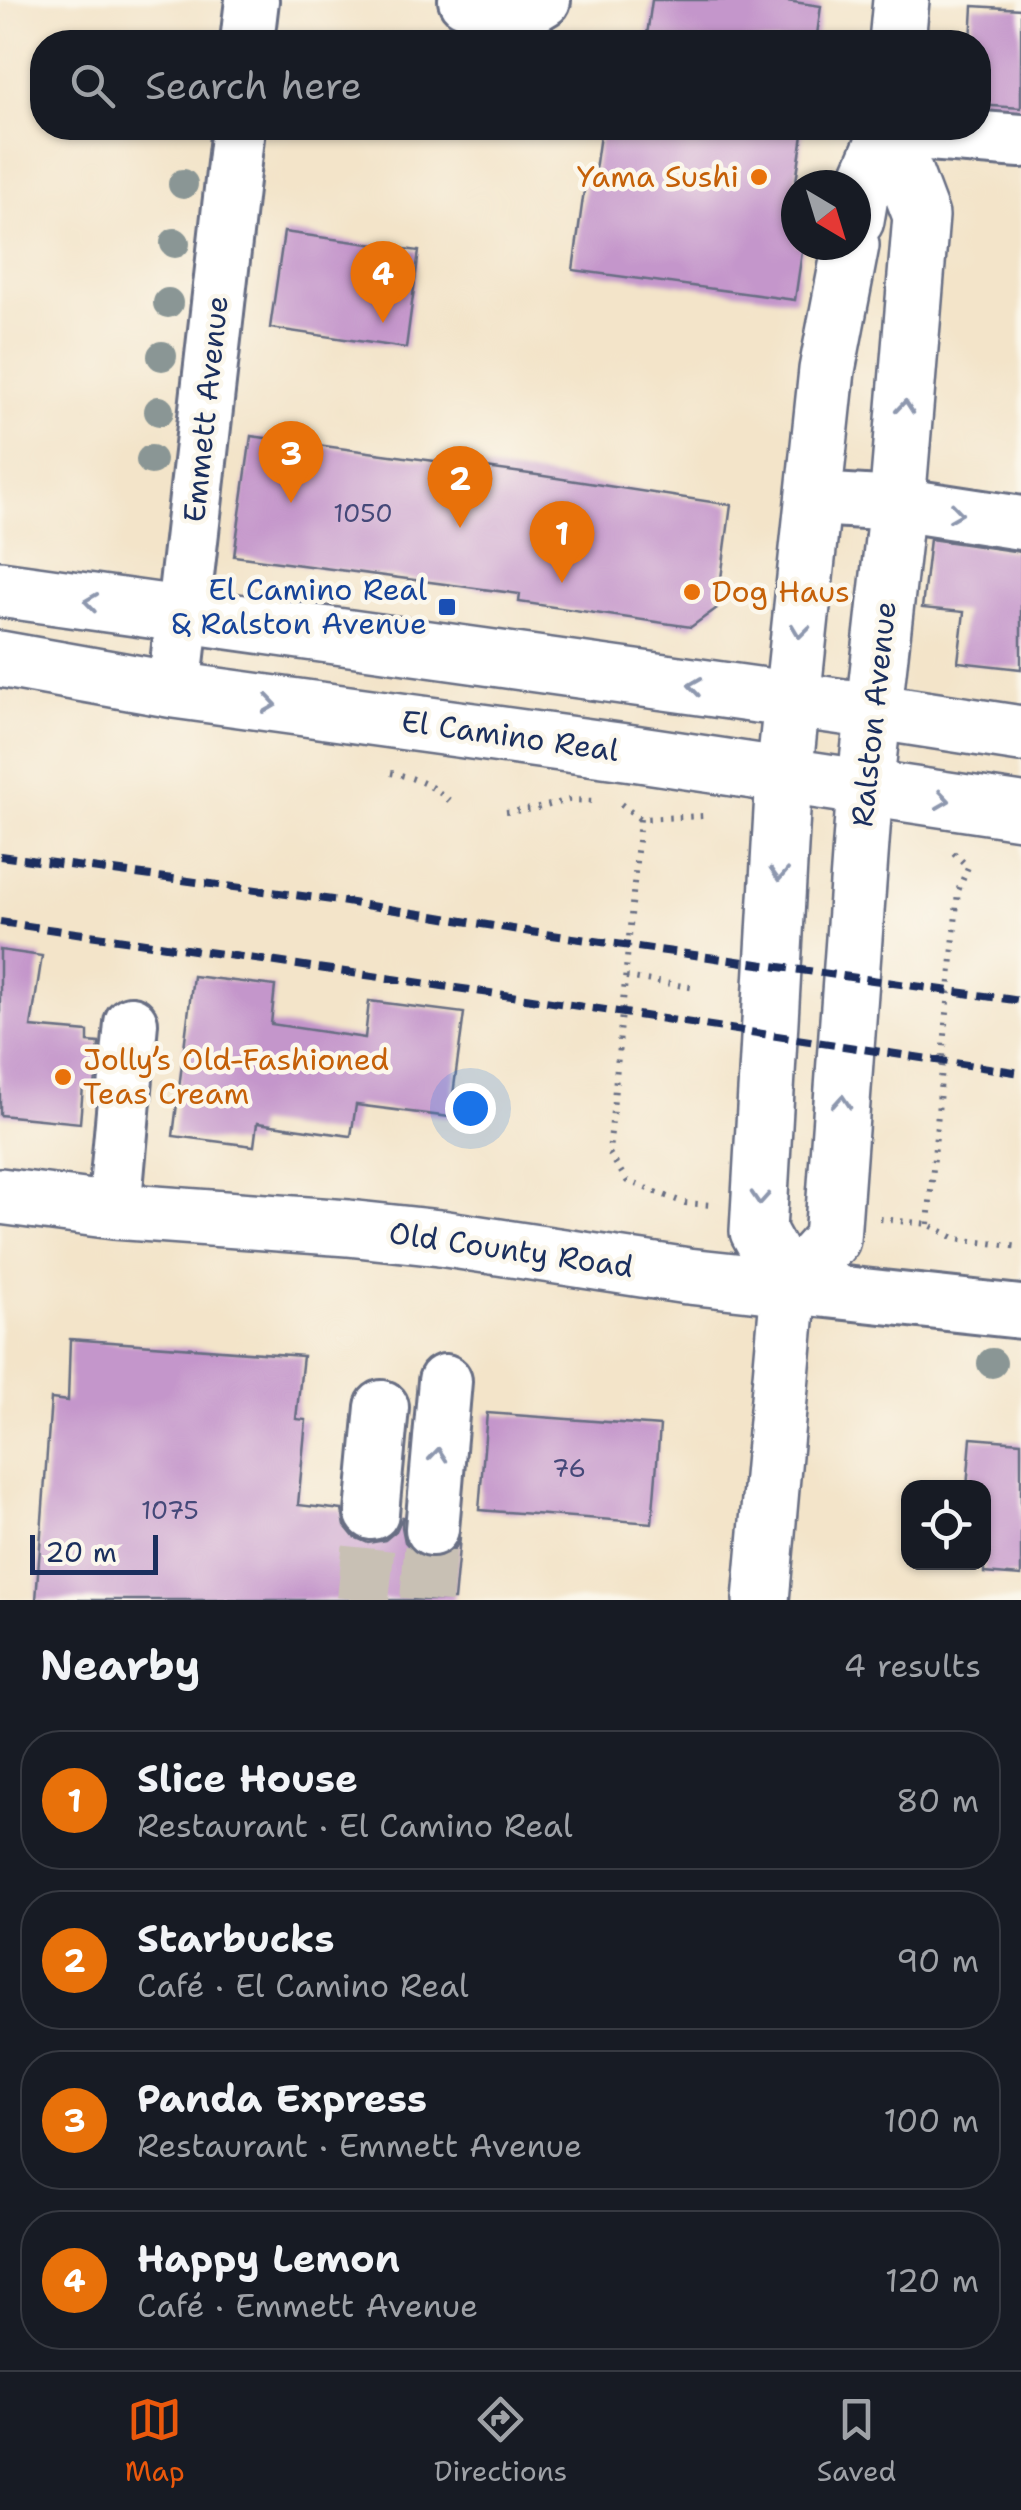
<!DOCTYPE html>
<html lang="en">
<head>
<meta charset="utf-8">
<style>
	:root { --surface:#171b24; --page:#20242c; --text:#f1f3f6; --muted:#9ea1a6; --line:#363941; --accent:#ea580c }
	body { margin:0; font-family:"Shantell Sans",sans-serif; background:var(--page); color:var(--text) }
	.controls { position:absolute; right:30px; bottom:30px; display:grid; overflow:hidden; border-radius:20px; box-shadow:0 2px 8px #0004 }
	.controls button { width:90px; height:90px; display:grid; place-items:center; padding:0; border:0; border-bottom:2px solid var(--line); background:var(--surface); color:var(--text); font:50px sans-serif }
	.compass { position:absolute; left:781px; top:170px; width:90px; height:90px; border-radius:50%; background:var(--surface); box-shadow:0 2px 8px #0004; rotate:142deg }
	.scale { position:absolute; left:30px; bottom:25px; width:128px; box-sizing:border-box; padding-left:10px; border:5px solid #1b2f5e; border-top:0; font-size:28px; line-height:35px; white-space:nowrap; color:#1b2f5e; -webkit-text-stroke:8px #fbf7ec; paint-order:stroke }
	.you { position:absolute; left:470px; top:1108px; width:35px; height:35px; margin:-25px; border:8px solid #fff; border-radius:50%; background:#1a73e8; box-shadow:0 0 0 15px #1a73e833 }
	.badge { display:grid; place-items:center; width:65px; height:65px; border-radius:50%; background:var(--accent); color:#fff; font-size:32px; font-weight:700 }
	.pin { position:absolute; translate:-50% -82px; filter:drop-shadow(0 2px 5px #0008) }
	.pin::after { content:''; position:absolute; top:52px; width:35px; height:30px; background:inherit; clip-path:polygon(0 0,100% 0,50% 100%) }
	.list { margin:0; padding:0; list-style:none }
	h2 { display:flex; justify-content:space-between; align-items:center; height:130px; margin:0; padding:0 40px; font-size:42px }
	h2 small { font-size:32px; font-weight:400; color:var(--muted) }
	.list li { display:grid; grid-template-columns:65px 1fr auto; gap:30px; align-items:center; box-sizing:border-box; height:140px; margin:0 20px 20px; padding:0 20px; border:2px solid var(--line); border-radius:40px }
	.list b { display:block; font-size:38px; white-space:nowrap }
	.list p { margin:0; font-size:32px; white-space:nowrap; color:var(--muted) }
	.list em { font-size:32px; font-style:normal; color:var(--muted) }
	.icon { flex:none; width:55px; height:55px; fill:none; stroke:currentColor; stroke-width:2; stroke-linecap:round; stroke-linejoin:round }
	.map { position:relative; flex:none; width:1021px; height:1600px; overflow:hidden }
	.search { position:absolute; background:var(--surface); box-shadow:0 2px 8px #0004; left:30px; right:30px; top:30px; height:110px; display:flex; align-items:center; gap:25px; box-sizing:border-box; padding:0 35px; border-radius:40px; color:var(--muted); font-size:38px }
	.sheet { height:770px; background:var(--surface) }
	nav { display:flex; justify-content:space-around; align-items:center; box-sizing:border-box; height:140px; border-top:2px solid var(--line); background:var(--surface); font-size:28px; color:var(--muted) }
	nav a { display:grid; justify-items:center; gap:5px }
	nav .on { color:var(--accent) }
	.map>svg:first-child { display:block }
	.building { fill:#c496cb }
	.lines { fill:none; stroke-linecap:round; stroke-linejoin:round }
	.minor-tunnel { stroke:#c8c0b4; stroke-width:52; stroke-dasharray:52 26; stroke-linecap:butt }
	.minor-casing { stroke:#676e83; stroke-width:58 }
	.major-casing { stroke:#676e83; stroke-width:60 }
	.path { stroke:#676e83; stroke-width:6; stroke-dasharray:2.5 8; stroke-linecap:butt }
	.minor { stroke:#fff; stroke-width:52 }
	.major { stroke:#fff; stroke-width:55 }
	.rail { stroke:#1b2f5e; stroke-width:8; stroke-dasharray:15 8; stroke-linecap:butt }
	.tree { fill:#8a9695 }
	.oneway { stroke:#8d97ae }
	.food-dot { fill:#e8710a; stroke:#fbf7ec; stroke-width:4 }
	.transit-dot { fill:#1a4fb4; stroke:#fbf7ec; stroke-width:4 }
	.labels { text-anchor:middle; stroke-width:9; stroke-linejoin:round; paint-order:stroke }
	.number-label { font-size:25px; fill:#454979 }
	.food-label { font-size:30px; fill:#c56008; stroke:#fbf7ec; text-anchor:start }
	.street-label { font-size:30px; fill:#1b2f5e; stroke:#fbf7ec }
	.transit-label { font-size:30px; fill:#164399; stroke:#fbf7ec; text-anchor:end }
</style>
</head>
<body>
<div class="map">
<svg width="1021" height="1600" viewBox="0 0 1021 1600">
	<rect width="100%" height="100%" fill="#fbf7ec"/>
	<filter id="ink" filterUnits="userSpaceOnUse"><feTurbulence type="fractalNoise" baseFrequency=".01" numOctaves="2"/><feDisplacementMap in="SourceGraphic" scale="20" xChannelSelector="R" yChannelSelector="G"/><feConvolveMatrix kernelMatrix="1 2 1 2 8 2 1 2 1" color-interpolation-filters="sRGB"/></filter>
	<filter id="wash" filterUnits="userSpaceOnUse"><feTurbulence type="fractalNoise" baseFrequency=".0048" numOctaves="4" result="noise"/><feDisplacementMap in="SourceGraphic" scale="40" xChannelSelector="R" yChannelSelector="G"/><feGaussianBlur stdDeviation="2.25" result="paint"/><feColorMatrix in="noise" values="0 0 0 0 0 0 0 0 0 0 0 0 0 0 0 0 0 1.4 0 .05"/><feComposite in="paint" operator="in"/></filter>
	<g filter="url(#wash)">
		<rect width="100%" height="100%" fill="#f3e4c9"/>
		<g id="blocks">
			<!-- building -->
			<g class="building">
				<path d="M652,0H780L821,6L816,42H646Z"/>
				<path d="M973,6L1021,9V108L978,105V42H971Z"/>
				<path d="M601,128H804L791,215L796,216V245H803L795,300L573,270L585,183L593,184Z"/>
				<path d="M284,232L419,251L406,348L270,328Z"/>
				<path d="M251,436L537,475L731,505L717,608L691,627L519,602L520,594L234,556Z"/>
				<path d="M930,539L1021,552V669L958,662L964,612L922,608Z"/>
				<path d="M0,950L42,956L31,1027L88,1032V1042L99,1043L95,1088L83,1087L80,1123L0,1115Z"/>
				<path d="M193,976L275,986L271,1024L365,1038L369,1001L464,1013L450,1117L356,1105L351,1136L257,1123L254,1146L173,1136Z"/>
				<path d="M70,1339L303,1356L296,1419L306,1420L298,1505L342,1510L345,1526L354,1537L368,1543L385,1540L396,1531L403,1516L402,1527L405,1542L416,1554L428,1559L446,1556L456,1547L460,1537L454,1600H36L51,1399L68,1401Z"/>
				<path d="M487,1413L660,1426L652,1523L479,1510Z"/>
				<path d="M971,1438L1021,1442V1576L984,1573V1488H967Z"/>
			</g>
		</g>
	</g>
	<g filter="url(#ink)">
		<use href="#blocks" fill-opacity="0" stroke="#676e83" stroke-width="2.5"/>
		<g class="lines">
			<!-- minor-tunnel -->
			<g class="minor-tunnel">
				<path d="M363,1600L372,1513"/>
				<path d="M426,1600L432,1529"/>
			</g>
			<defs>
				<g id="minor">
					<path d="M465,0L529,9L544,0"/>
					<path d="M247,42L252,0"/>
					<path d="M889,131L1021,141"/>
					<path d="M815,499L897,504L1021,523"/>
					<path d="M174,690L238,128"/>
					<path d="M114,1211L131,1023"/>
					<path d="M789,1287L1021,1312"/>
					<path d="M372,1513L382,1407"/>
					<path d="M432,1529L445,1381"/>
				</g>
				<g id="major">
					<path d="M897,42L901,0"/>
					<path d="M856,220L860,197L890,128"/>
					<path d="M0,589L872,711L1021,734"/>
					<path d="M0,659L174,690L633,753L1021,811"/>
					<path d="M0,1196L114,1211L348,1228L440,1238L688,1276L789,1287"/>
					<path d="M789,1287L832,1239L865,788L897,504L921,216L889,131"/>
					<path d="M761,1600L789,1287L758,1231L784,776L827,370L851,245"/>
				</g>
			</defs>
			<!-- minor casing -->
			<use href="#minor" class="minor-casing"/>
			<!-- major casing -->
			<use href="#major" class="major-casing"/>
			<!-- path -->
			<g class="path">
				<path d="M391,773C418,778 436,787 455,806"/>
				<path d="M621,804L640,819L703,816"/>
				<path d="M506,812L534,809L569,800L599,801"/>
				<path d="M640,819L609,1153L627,1181L685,1203L713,1205"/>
				<path d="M626,977L696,988"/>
				<path d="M880,1219L928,1224L956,1239L1021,1247"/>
				<path d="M928,1224L958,891L968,867L951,850"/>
			</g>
			<!-- minor -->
			<use href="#minor" class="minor"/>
			<!-- major -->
			<use href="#major" class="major"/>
			<!-- rail -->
			<g class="rail">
				<path d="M0,856L340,901L531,932L1021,1001"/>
				<path d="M0,922L532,999L1021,1073"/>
			</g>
		</g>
		<!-- trees -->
		<g class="tree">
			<circle cx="183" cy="184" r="15"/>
			<circle cx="175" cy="243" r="15"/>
			<circle cx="168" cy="303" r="15"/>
			<circle cx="162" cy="356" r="15"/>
			<circle cx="159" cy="411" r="15"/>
			<circle cx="151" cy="460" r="15"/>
			<circle cx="992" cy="1363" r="15"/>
		</g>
		<!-- one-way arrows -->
		<defs><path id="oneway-chevron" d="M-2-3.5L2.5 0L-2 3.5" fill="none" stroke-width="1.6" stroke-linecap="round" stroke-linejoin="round" transform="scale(2.5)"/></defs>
		<g class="oneway">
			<use href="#oneway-chevron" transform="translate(905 407) rotate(-85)"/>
			<use href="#oneway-chevron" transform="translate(956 513) rotate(8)"/>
			<use href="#oneway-chevron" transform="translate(91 602) rotate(-172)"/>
			<use href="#oneway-chevron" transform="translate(800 631) rotate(97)"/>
			<use href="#oneway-chevron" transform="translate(695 686) rotate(-172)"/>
			<use href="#oneway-chevron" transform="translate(270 704) rotate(8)"/>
			<use href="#oneway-chevron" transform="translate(943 800) rotate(8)"/>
			<use href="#oneway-chevron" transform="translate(779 874) rotate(93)"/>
			<use href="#oneway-chevron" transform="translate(842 1102) rotate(-86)"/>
			<use href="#oneway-chevron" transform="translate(760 1198) rotate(94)"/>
			<use href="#oneway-chevron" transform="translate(438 1455) rotate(-85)"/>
		</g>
	</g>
	<!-- markers -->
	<g class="food-dot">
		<circle cx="759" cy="177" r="10"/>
		<circle cx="692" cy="592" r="10"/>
		<circle cx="63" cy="1077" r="10"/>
	</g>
	<rect class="transit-dot" x="437" y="597" width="20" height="20" rx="5"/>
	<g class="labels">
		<!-- number labels -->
		<g class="number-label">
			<text x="363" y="522">1050</text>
			<text x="569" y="1477">76</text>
			<text x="170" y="1519">1075</text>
		</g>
		<!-- food labels -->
		<g class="food-label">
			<text x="739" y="187" text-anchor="end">Yama Sushi</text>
			<text x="712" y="602">Dog Haus</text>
			<text x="83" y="1070">Jolly’s Old-Fashioned<tspan x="83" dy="34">Teas Cream</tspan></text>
		</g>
		<!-- street labels -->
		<g class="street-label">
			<text transform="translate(206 409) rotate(-84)" y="10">Emmett Avenue</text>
			<text transform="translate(874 714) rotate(-84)" y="10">Ralston Avenue</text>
			<text transform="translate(510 736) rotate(8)" y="10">El Camino Real</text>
			<text transform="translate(511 1250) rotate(8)" y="10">Old County Road</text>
		</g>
		<!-- transit labels -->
		<g class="transit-label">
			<text x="427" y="600">El Camino Real<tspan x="427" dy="34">&amp; Ralston Avenue</tspan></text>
		</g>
	</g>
</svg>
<div class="controls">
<button><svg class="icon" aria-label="locate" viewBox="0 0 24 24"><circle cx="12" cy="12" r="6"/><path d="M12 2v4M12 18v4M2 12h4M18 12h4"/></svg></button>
</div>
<svg class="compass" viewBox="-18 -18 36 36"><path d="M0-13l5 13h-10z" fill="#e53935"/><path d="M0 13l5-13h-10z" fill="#9ea1a6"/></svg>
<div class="scale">20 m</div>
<div class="you"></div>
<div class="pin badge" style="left:562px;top:583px;background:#e8710a">1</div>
<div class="pin badge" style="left:460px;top:528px;background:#e8710a">2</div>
<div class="pin badge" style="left:291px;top:503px;background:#e8710a">3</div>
<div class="pin badge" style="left:383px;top:323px;background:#e8710a">4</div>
<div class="search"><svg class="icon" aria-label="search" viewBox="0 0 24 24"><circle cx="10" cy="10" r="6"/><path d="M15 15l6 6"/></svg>Search here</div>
</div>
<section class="sheet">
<h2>Nearby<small>4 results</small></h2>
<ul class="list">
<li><span class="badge" style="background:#e8710a">1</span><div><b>Slice House</b><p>Restaurant · El Camino Real</p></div><em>80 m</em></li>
<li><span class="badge" style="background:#e8710a">2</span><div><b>Starbucks</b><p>Café · El Camino Real</p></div><em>90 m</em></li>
<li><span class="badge" style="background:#e8710a">3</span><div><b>Panda Express</b><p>Restaurant · Emmett Avenue</p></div><em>100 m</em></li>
<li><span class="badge" style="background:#e8710a">4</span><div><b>Happy Lemon</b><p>Café · Emmett Avenue</p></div><em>120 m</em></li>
</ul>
</section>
<nav>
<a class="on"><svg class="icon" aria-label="map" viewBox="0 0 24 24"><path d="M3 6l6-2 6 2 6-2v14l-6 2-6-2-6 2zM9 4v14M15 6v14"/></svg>Map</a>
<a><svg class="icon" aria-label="directions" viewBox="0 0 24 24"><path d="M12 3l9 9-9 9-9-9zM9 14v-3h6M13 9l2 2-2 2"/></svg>Directions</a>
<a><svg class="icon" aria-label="saved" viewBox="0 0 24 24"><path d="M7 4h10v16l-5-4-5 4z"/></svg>Saved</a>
</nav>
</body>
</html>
